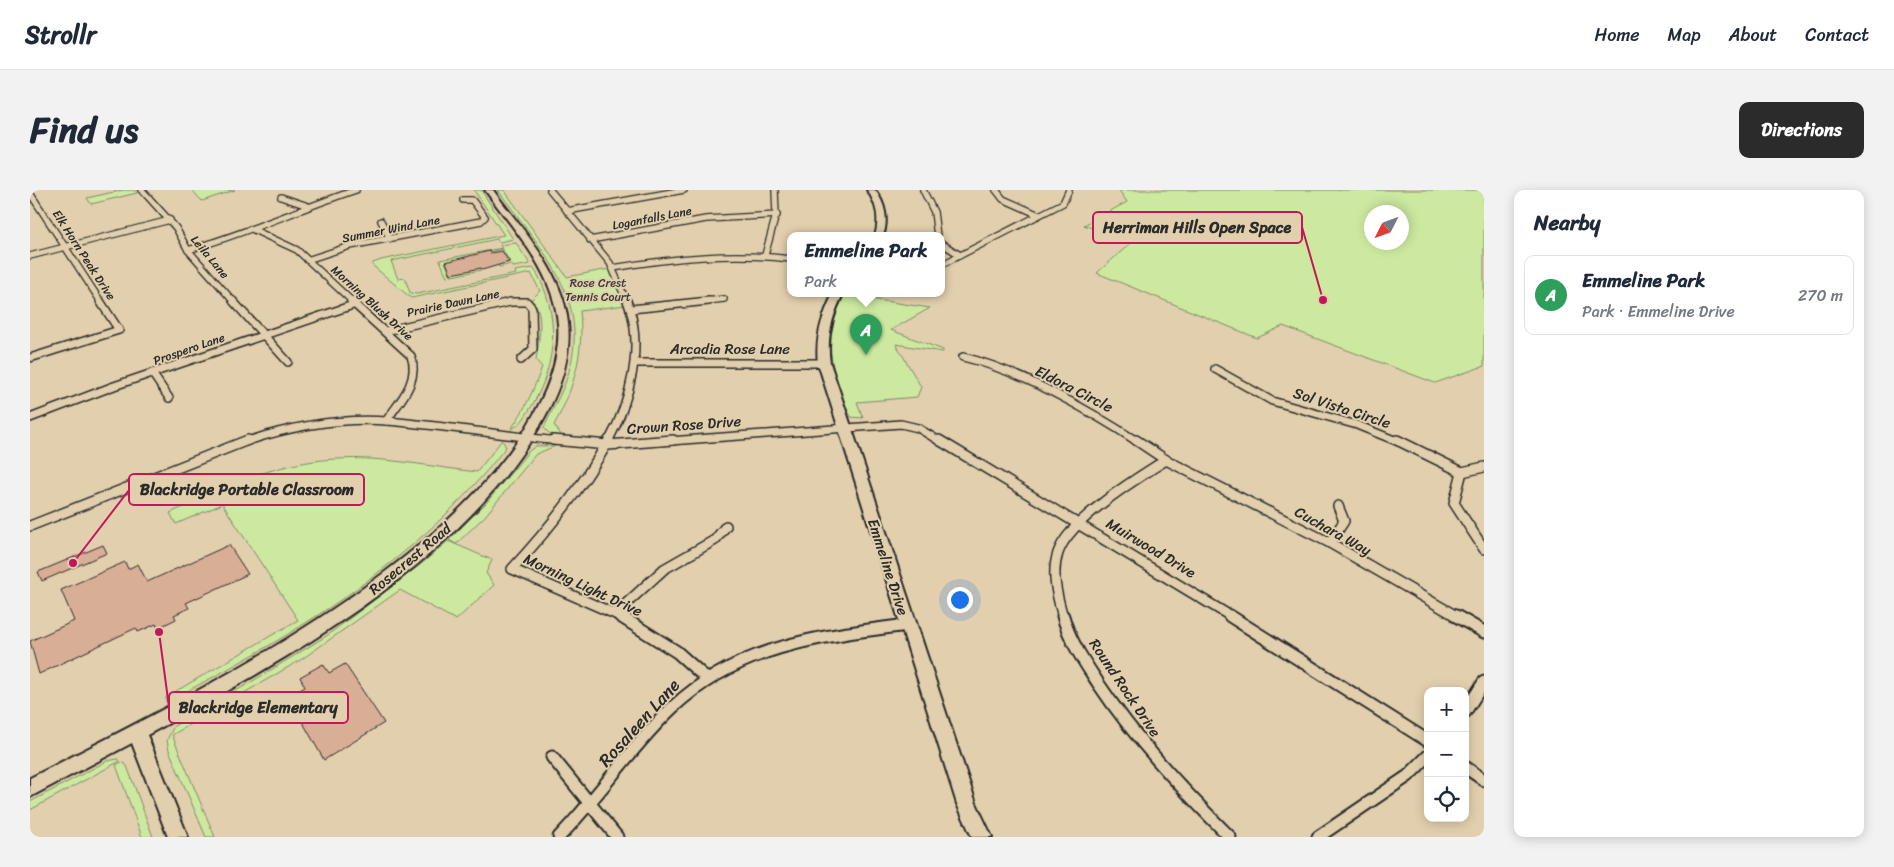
<!DOCTYPE html>
<html lang="en">
<head>
<meta charset="utf-8">
<style>
	:root { --surface:#fff; --page:#f2f2f3; --text:#1f2937; --muted:#747a83; --line:#e0e1e3; --accent:#2b2b2b }
	body { margin:0; font-family:Sriracha,sans-serif; background:var(--page); color:var(--text) }
	.controls { position:absolute; right:15px; bottom:15px; display:grid; overflow:hidden; border-radius:10px; box-shadow:0 2px 12px #0003 }
	.controls button { width:45px; height:45px; display:grid; place-items:center; padding:0; border:0; border-bottom:1px solid var(--line); background:var(--surface); color:var(--text); font:25px sans-serif }
	.compass { position:absolute; left:1334px; top:15px; width:45px; height:45px; border-radius:50%; background:var(--surface); box-shadow:0 2px 12px #0003; rotate:228deg }
	.you { position:absolute; left:929px; top:409px; width:18px; height:18px; margin:-12px; border:4px solid #fff; border-radius:50%; background:#1a73e8; box-shadow:0 0 0 8px #1a73e833 }
	.badge { display:grid; place-items:center; width:32px; height:32px; border-radius:50%; background:var(--accent); color:#fff; font-size:16px; font-weight:700 }
	.pin { position:absolute; translate:-50% -41px; filter:drop-shadow(0 1px 2px #0008) }
	.pin::after { content:''; position:absolute; top:26px; width:18px; height:15px; background:inherit; clip-path:polygon(0 0,100% 0,50% 100%) }
	.popup { position:absolute; left:757px; top:42px; width:158px; height:65px; box-sizing:border-box; display:grid; place-content:center; border-radius:10px; background:var(--surface); filter:drop-shadow(0 1px 4px #0005); font-size:16px; white-space:nowrap; color:var(--muted) }
	.popup b { font-size:19px; color:var(--text) }
	.popup::after { content:''; position:absolute; left:50%; top:100%; margin-left:-10px; border:10px solid transparent; border-top-color:var(--surface) }
	.list { margin:0; padding:0; list-style:none }
	h2 { display:flex; justify-content:space-between; align-items:center; height:65px; margin:0; padding:0 20px; font-size:21px }
	h2 small { font-size:16px; font-weight:400; color:var(--muted) }
	.list li { display:grid; grid-template-columns:32px 1fr auto; gap:15px; align-items:center; box-sizing:border-box; height:80px; margin:0 10px 10px; padding:0 10px; border:1px solid var(--line); border-radius:10px }
	.list b { display:block; font-size:19px; white-space:nowrap }
	.list p { margin:0; font-size:16px; white-space:nowrap; color:var(--muted) }
	.list em { font-size:16px; font-style:normal; color:var(--muted) }
	.icon { flex:none; width:28px; height:28px; fill:none; stroke:currentColor; stroke-width:2; stroke-linecap:round; stroke-linejoin:round }
	.map { position:relative; flex:none; width:1454px; height:647px; overflow:hidden; border-radius:10px }
	header { display:flex; align-items:center; gap:30px; box-sizing:border-box; height:70px; padding:0 25px; background:var(--surface); border-bottom:1px solid var(--line) }
	header strong { font-size:24px }
	nav { display:flex; gap:28px; margin-inline-start:auto; font-size:18px }
	.intro { display:flex; align-items:center; justify-content:space-between; box-sizing:border-box; height:120px; padding:0 30px }
	h1 { margin:0; font-size:35px }
	.button { padding:12px 22px; border-radius:10px; background:var(--accent); color:#fff; font-size:18px; font-weight:700 }
	main { display:flex; gap:30px; padding:0 30px }
	aside { flex:1; background:var(--surface); border-radius:10px; box-shadow:0 2px 12px #0003 }
	.map>svg:first-child { display:block }
	.green { fill:#cde9a0; stroke:#7c8a66; fill-rule:evenodd }
	.building { fill:#d9ae96; stroke:#2b2b2b }
	.lines { fill:none; stroke-linecap:round; stroke-linejoin:round }
	.street-far3-casing { stroke:#2b2b2b; stroke-width:8 }
	.street-far2-casing { stroke:#2b2b2b; stroke-width:10 }
	.street-far1-casing { stroke:#2b2b2b; stroke-width:12 }
	.street-casing { stroke:#2b2b2b; stroke-width:15 }
	.secondary-casing { stroke:#2b2b2b; stroke-width:4 }
	.street-far3 { stroke:#e2cfad; stroke-width:5.5 }
	.street-far2 { stroke:#e2cfad; stroke-width:7 }
	.street-far1 { stroke:#e2cfad; stroke-width:9 }
	.street { stroke:#e2cfad; stroke-width:11 }
	.secondary { fill:#e2cfad; fill-rule:evenodd }
	.labels { text-anchor:middle; stroke-width:4; stroke-linejoin:round; paint-order:stroke }
	.far-street-label { font-size:12px; fill:#2b2b2b; stroke:#e2cfad }
	.far-park-label { font-size:12px; fill:#3b3e37; stroke:#e2cfad }
	.street-label { font-size:15px; fill:#2b2b2b; stroke:#e2cfad }
	.near-street-label { font-size:18px; fill:#2b2b2b; stroke:#e2cfad }
	.leader { fill:none; stroke:#c2185b; stroke-width:2 }
	.callout-dot { fill:#c2185b; stroke:#e2cfad; stroke-width:2 }
	.callout { fill:#e2cfad; stroke:#c2185b; stroke-width:2 }
	.callout-label { font-size:16px; text-anchor:middle; font-weight:bold; fill:#2b2b2b }
</style>
</head>
<body>
<header>
<strong>Strollr</strong>
<nav><a>Home</a><a>Map</a><a>About</a><a>Contact</a></nav>
</header>
<div class="intro"><h1>Find us</h1><a class="button">Directions</a></div>
<main>
<div class="map">
<svg width="1454" height="647" viewBox="0 0 1454 647">
	<rect width="100%" height="100%" fill="#e2cfad"/>
	<filter id="ink" filterUnits="userSpaceOnUse"><feTurbulence type="fractalNoise" baseFrequency=".02" numOctaves="2"/><feDisplacementMap in="SourceGraphic" scale="10" xChannelSelector="R" yChannelSelector="G"/><feConvolveMatrix kernelMatrix="1 2 1 2 8 2 1 2 1" color-interpolation-filters="sRGB"/></filter>
	<g filter="url(#ink)">
		<!-- green -->
		<g class="green">
			<path d="M93,0H104L107,3L61,14L57,8Z"/>
			<path d="M162,0H205L172,11Z"/>
			<path d="M444,0H451L483,49L469,52L467,49L361,71L368,89L375,88L380,103L387,104L486,84L485,81L503,78L506,82C530,123 527,173 503,214C496,224 493,234 481,239C495,220 504,199 512,177L506,170C508,155 516,119 501,110L510,101L501,83L381,108L342,75L343,73L351,70L474,45Z"/>
			<path d="M468,0H474L537,87L579,79L595,115L550,121C554,163 544,199 524,235L532,246L520,244L514,238C520,224 528,210 534,196C567,113 513,62 468,0Z"/>
			<path d="M1089,0H1454V176L1405,193L1253,136L1227,148L1067,83L1102,52L1054,35L1097,12ZM1342,22H1372V52H1342Z"/>
			<path d="M486,53L500,74L483,77L481,74L469,77L468,75L480,72L472,59L415,72L420,84L450,78L451,80L417,87L410,70L472,58L470,55Z"/>
			<path d="M815,105L900,118L861,140L913,160V162L866,154L891,197L887,207L827,212L833,228L821,227C806,192 792,159 807,122C809,116 811,110 815,105Z"/>
			<path d="M472,250L476,257C389,371 262,447 136,512V507L268,430L184,301C223,285 263,271 306,269C353,266 401,277 447,282Z"/>
			<path d="M506,256H525L506,264L455,326L426,354L419,350L456,313L499,261Z"/>
			<path d="M183,304L190,315L146,334L140,323Z"/>
			<path d="M418,351L462,370L456,383L464,395L426,430L370,400L272,469L142,545L185,647H176L139,560L137,550L144,536L218,494L298,445L390,375Z"/>
			<path d="M88,569L90,571L0,620V612L77,571Z"/>
			<path d="M92,572L97,576L123,647H112L86,575Z"/>
		</g>
		<!-- building -->
		<g class="building">
			<path d="M459,61L460,63L472,61L479,72L452,80L451,78L421,84L416,72Z"/>
			<path d="M73,355L77,363L12,391L8,382Z"/>
			<path d="M199,355L218,384L156,413L159,418L144,425L146,429L128,438L126,434L108,442L106,438L9,484L0,451L44,431L31,400L95,372L98,379L108,374L117,392Z"/>
			<path d="M293,474L299,483L315,474L354,533L294,570L258,506L275,497L270,487Z"/>
		</g>
		<g class="lines">
			<defs>
				<g id="street-far3">
					<path d="M112,0L146,38L158,60L204,112"/>
					<path d="M520,0L580,73L597,112"/>
					<path d="M893,0L904,22L907,46"/>
					<path d="M966,0L973,9L1009,25"/>
					<path d="M0,3L71,112"/>
					<path d="M251,7L278,16"/>
					<path d="M537,21L654,0"/>
					<path d="M351,31L360,49"/>
					<path d="M224,40L267,60L323,112"/>
					<path d="M560,50L676,29L747,25"/>
					<path d="M911,53L930,65"/>
					<path d="M158,60C215,44 269,19 326,0"/>
					<path d="M735,65L746,25L745,0"/>
					<path d="M0,66L140,30"/>
					<path d="M277,70L320,56L451,31L455,27L442,10H433"/>
					<path d="M911,75L1033,13L1039,0"/>
					<path d="M583,78C643,68 701,62 761,69"/>
					<path d="M667,112L694,109"/>
				</g>
				<g id="street-far2">
					<path d="M203,111L258,172"/>
					<path d="M321,111L381,166C390,191 370,211 356,231"/>
					<path d="M601,119L679,111"/>
					<path d="M355,141L480,112H497L502,118L503,159L491,170"/>
					<path d="M933,167C989,180 1059,220 1108,252"/>
					<path d="M0,168L89,140L70,111"/>
					<path d="M605,173H794"/>
					<path d="M1185,179L1242,211L1327,235L1369,252"/>
					<path d="M122,183L139,208"/>
					<path d="M0,228L84,196L326,114"/>
					<path d="M215,252C259,237 310,228 357,231C417,236 478,246 538,252"/>
					<path d="M578,252C600,212 615,155 597,111"/>
					<path d="M626,252L871,234L888,238L911,252"/>
				</g>
				<g id="street-far1">
					<path d="M523,250L578,255L643,250"/>
					<path d="M579,250C552,298 519,339 482,379L592,427"/>
					<path d="M909,250L1202,427"/>
					<path d="M1106,250L1136,270L1300,353L1428,427"/>
					<path d="M1367,250L1432,282"/>
					<path d="M1454,277L1432,282L1424,313L1454,359"/>
					<path d="M0,336L218,250"/>
					<path d="M1300,353L1314,331L1308,316"/>
					<path d="M586,423L634,379L685,350L696,336"/>
					<path d="M1033,427C1027,406 1021,384 1028,363C1039,330 1107,288 1136,270"/>
				</g>
				<g id="street">
					<path d="M590,426L647,462L676,488"/>
					<path d="M1033,426C1039,450 1055,473 1068,493C1106,550 1152,599 1200,647"/>
					<path d="M1200,426L1398,551"/>
					<path d="M1426,426L1454,442"/>
					<path d="M1435,522L1454,492"/>
					<path d="M522,567L587,647"/>
					<path d="M1435,577L1454,590"/>
					<path d="M529,647C569,606 601,557 642,518C709,455 791,446 878,435"/>
					<path d="M1288,647L1378,586L1398,566"/>
				</g>
				<g id="secondary">
					<path d="M455,0H463C492,40 533,82 538,133C542,171 527,207 508,239C426,376 255,471 117,545L158,647H138L102,553L0,607V588C122,526 245,465 355,382C408,342 461,295 496,238C515,207 531,171 528,134C524,82 484,40 455,0Z"/>
					<path d="M837,0H845C855,13 859,30 853,46H845C850,30 847,14 837,0Z"/>
					<path d="M803,104H813C802,126 796,148 800,173L946,613L962,647H942L927,614L788,173C785,148 792,126 803,104Z"/>
				</g>
			</defs>
			<!-- street-far3 casing -->
			<use href="#street-far3" class="street-far3-casing"/>
			<!-- street-far2 casing -->
			<use href="#street-far2" class="street-far2-casing"/>
			<!-- street-far1 casing -->
			<use href="#street-far1" class="street-far1-casing"/>
			<!-- street casing -->
			<use href="#street" class="street-casing"/>
			<!-- secondary casing -->
			<use href="#secondary" class="secondary-casing"/>
			<!-- street-far3 -->
			<use href="#street-far3" class="street-far3"/>
			<!-- street-far2 -->
			<use href="#street-far2" class="street-far2"/>
			<!-- street-far1 -->
			<use href="#street-far1" class="street-far1"/>
			<!-- street -->
			<use href="#street" class="street"/>
			<!-- secondary -->
			<use href="#secondary" class="secondary"/>
		</g>
	</g>
	<g class="labels">
		<!-- far-street labels -->
		<g class="far-street-label">
			<text transform="translate(622 28) rotate(-11)" y="4">Loganfalls Lane</text>
			<text transform="translate(361 39) rotate(-11)" y="4">Summer Wind Lane</text>
			<text transform="translate(54 65) rotate(57)" y="4">Elk Horn Peak Drive</text>
			<text transform="translate(180 67) rotate(50)" y="4">Leila Lane</text>
			<text transform="translate(342 113) rotate(42)" y="4">Morning Blush Drive</text>
			<text transform="translate(423 113) rotate(-12)" y="4">Prairie Dawn Lane</text>
			<text transform="translate(159 159) rotate(-19)" y="4">Prospero Lane</text>
		</g>
		<!-- far-park labels -->
		<g class="far-park-label">
			<text x="568" y="97">Rose Crest<tspan x="568" dy="14">Tennis Court</tspan></text>
		</g>
		<!-- street labels -->
		<g class="street-label">
			<text x="700" y="164">Arcadia Rose Lane</text>
			<text transform="translate(1044 199) rotate(27)" y="5">Eldora Circle</text>
			<text transform="translate(1312 218) rotate(18)" y="5">Sol Vista Circle</text>
			<text transform="translate(654 235) rotate(-4)" y="5">Crown Rose Drive</text>
			<text transform="translate(1303 341) rotate(29)" y="5">Cuchara Way</text>
			<text transform="translate(1121 358) rotate(31)" y="5">Muirwood Drive</text>
			<text transform="translate(380 369) rotate(-40)" y="5">Rosecrest Road</text>
			<text transform="translate(858 377) rotate(72)" y="5">Emmeline Drive</text>
			<text transform="translate(553 395) rotate(25)" y="5">Morning Light Drive</text>
			<text transform="translate(1095 498) rotate(56)" y="5">Round Rock Drive</text>
		</g>
		<!-- near-street labels -->
		<g class="near-street-label">
			<text transform="translate(609 533) rotate(-48)" y="6">Rosaleen Lane</text>
		</g>
	</g>
	<!-- callouts -->
	<path class="leader" d="M1293 110L1272 37M43 373L99 300M129 442L139 517"/>
	<g class="callout-dot">
		<circle cx="1293" cy="110" r="5"/>
		<circle cx="43" cy="373" r="5"/>
		<circle cx="129" cy="442" r="5"/>
	</g>
	<g class="callout">
		<rect x="1063" y="22" width="209" height="31" rx="5"/>
		<rect x="99" y="284" width="235" height="31" rx="5"/>
		<rect x="139" y="502" width="179" height="31" rx="5"/>
	</g>
	<g class="callout-label">
		<text x="1167" y="43">Herriman Hills Open Space</text>
		<text x="217" y="305">Blackridge Portable Classroom</text>
		<text x="228" y="523">Blackridge Elementary</text>
	</g>
</svg>
<div class="controls">
<button>+</button>
<button>−</button>
<button><svg class="icon" aria-label="locate" viewBox="0 0 24 24"><circle cx="12" cy="12" r="6"/><path d="M12 2v4M12 18v4M2 12h4M18 12h4"/></svg></button>
</div>
<svg class="compass" viewBox="-18 -18 36 36"><path d="M0-13l5 13h-10z" fill="#e53935"/><path d="M0 13l5-13h-10z" fill="#747a83"/></svg>
<div class="you"></div>
<div class="pin badge" style="left:836px;top:165px;background:#2e9e5b">A</div>
<div class="popup"><b>Emmeline Park</b>Park</div>
</div>
<aside>
<h2>Nearby<small></small></h2>
<ul class="list">
<li><span class="badge" style="background:#2e9e5b">A</span><div><b>Emmeline Park</b><p>Park · Emmeline Drive</p></div><em>270 m</em></li>
</ul>
</aside>
</main>
</body>
</html>
